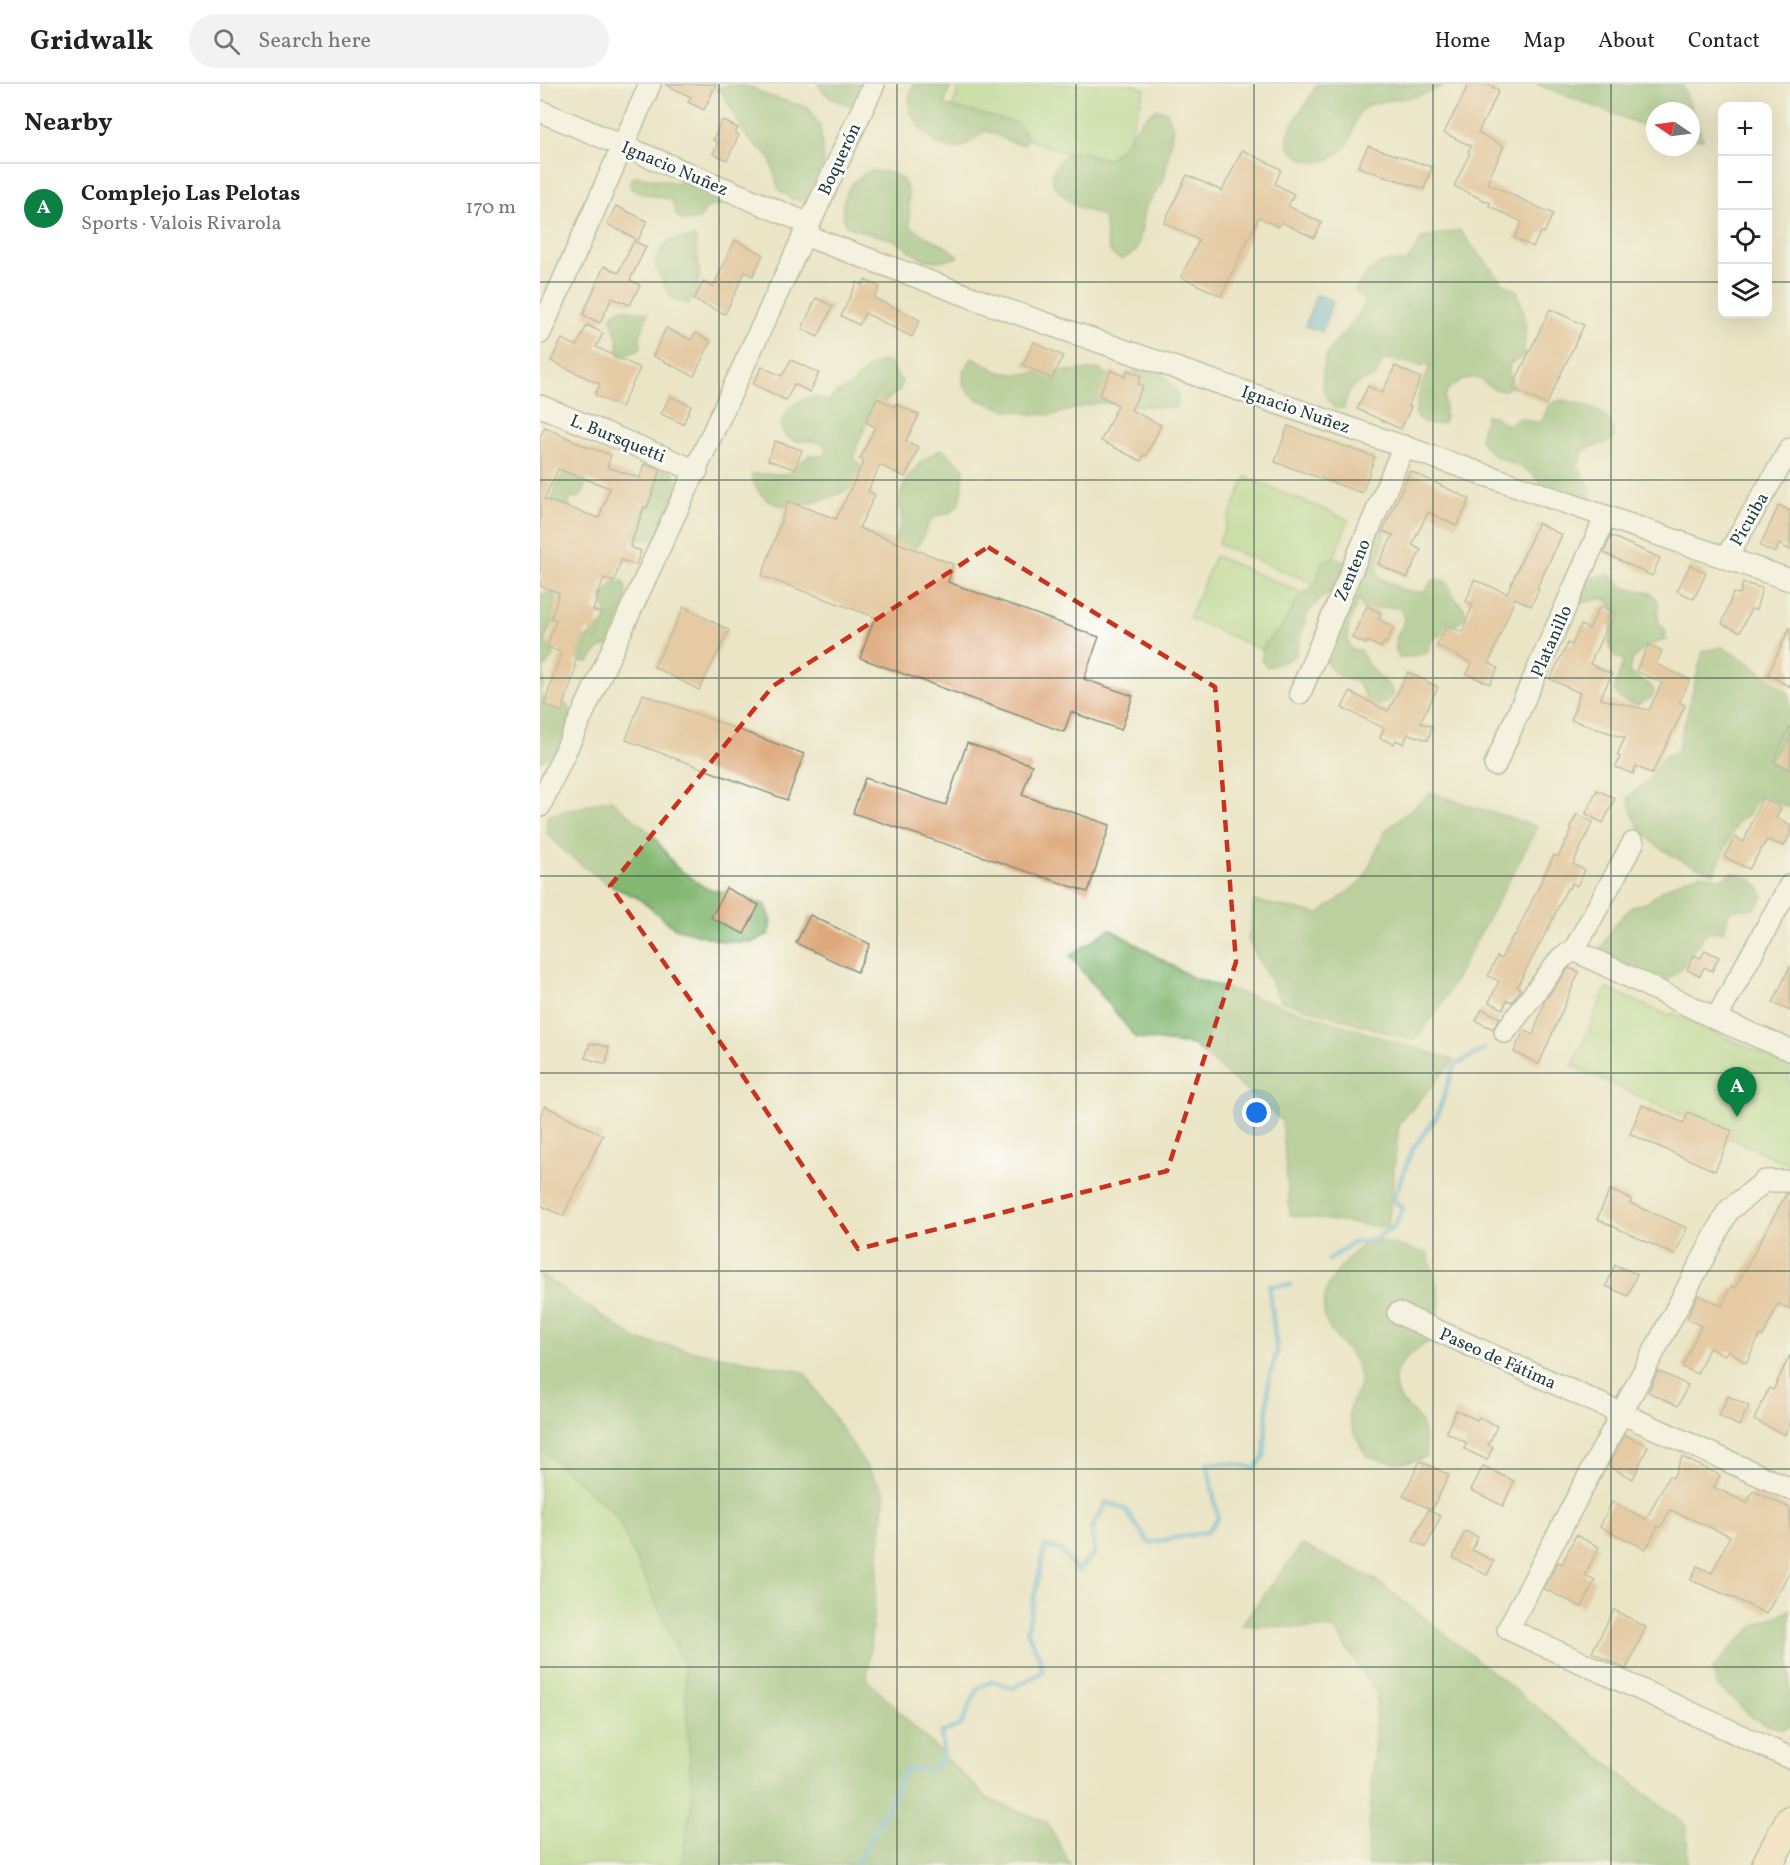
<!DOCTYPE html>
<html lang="en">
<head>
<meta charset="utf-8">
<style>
	:root { --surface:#fff; --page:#f2f2f2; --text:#222; --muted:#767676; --line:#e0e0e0; --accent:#0b8043 }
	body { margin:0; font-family:Vollkorn,serif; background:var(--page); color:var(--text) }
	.controls { position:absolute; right:18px; top:18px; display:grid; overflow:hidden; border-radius:12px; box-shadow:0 6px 24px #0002 }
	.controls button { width:54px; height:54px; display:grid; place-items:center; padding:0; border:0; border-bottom:2px solid var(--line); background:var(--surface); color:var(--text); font:30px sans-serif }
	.compass { position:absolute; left:1106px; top:18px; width:54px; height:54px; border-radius:50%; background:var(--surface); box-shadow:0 6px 24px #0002; rotate:283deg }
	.you { position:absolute; left:717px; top:1029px; width:21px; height:21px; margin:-15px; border:4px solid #fff; border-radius:50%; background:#1a73e8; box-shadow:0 0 0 9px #1a73e833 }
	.badge { display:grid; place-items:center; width:39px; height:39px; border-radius:50%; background:var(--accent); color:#fff; font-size:20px; font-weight:700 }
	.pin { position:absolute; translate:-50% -50px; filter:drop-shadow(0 2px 3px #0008) }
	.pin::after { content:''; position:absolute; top:32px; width:21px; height:18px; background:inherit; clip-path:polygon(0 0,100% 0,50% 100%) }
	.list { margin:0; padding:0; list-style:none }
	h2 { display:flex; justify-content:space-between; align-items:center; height:78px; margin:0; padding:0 24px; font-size:26px }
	h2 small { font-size:20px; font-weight:400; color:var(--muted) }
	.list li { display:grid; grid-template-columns:39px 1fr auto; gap:18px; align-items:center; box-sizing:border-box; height:90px; padding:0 24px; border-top:2px solid var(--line) }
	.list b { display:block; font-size:22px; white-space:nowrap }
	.list p { margin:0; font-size:20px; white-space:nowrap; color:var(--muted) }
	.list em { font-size:20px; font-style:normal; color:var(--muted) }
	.icon { flex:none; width:33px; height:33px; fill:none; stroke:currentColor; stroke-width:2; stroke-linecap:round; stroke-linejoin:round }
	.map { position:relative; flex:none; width:1250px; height:1781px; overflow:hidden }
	header { display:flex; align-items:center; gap:36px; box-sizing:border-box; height:84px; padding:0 30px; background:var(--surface); border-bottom:2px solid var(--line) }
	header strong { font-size:28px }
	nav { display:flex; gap:33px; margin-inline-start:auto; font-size:21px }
	.search { width:420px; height:54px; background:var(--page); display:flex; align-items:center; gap:15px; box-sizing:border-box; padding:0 21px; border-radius:33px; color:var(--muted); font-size:22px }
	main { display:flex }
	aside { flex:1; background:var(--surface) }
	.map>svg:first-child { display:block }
	.green { fill:#a5d684; stroke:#628a5c; stroke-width:1.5 }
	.forest { fill:#84b772; stroke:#527a53; stroke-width:1.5 }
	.water { fill:#5bb1d8; stroke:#3d7786; stroke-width:1.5 }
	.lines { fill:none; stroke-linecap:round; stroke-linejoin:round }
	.stream { stroke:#5bb1d8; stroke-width:5 }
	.building { fill:#dda879; fill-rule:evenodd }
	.street-casing { stroke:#85917d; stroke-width:24 }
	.secondary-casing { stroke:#85917d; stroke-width:33 }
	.street { stroke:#fff; stroke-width:21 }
	.secondary { stroke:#fde5c5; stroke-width:30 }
	.marked { fill:none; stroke:#c8321e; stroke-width:4.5; stroke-dasharray:12 8; stroke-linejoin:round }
	.grid { fill:none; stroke:#1f3d34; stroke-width:1.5; stroke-opacity:0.55 }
	.labels { text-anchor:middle; stroke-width:5; stroke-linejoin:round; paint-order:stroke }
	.street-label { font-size:18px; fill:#1f3d34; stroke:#fff }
</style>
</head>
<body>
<header>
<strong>Gridwalk</strong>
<div class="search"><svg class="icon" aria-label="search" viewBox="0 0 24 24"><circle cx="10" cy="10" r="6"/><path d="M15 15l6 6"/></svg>Search here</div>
<nav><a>Home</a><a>Map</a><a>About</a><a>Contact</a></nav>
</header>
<main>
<aside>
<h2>Nearby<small></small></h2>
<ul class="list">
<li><span class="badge">A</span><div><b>Complejo Las Pelotas</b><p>Sports · Valois Rivarola</p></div><em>170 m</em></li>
</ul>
</aside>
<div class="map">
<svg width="1250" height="1781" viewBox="0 0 1250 1781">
	<rect width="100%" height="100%" fill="#fff"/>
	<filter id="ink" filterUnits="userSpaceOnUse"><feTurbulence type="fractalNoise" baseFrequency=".0167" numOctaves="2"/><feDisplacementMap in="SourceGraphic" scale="12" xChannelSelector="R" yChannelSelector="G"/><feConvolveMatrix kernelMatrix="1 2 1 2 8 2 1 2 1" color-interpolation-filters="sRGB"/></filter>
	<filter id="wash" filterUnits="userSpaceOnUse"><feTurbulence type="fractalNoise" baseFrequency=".008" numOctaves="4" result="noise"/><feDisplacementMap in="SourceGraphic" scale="24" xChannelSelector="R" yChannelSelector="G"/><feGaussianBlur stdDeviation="1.35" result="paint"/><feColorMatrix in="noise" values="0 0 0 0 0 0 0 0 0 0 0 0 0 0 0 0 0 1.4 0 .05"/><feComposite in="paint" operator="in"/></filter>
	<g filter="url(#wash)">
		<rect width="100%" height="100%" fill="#ebe5c6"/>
		<!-- green -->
		<g class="green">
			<path d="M420,0H591L605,5L577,87L411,28Z"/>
			<path d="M706,393L809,436L782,503L678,460Z"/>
			<path d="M675,472L770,512L743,575L649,534Z"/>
			<path d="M1066,904L1130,932L1132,929L1250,982V1081L1033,982Z"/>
			<path d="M0,1284L298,1590L473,1781H0Z"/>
		</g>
		<!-- forest -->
		<g class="forest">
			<path d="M278,0H333L323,14L309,21C294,17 287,13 278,0Z"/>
			<path d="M373,0H411L404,21L477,39L487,52L485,60C469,61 460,50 445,47L423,63L416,65L399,62L385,49L371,30L369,15Z"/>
			<path d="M777,0H907C897,5 888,9 877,12C861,16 841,15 827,22C809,32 818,59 796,71C785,78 774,81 762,74C735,60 752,41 763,24C769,17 773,8 777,0Z"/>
			<path d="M996,0H1142L1163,55H1151V27H1115V46Z"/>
			<path d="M200,1L216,5L223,10L269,24L280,42L284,79L296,100L276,120L252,115L239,106L230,75L225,67L218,64L206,52L182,8L175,6L184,2Z"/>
			<path d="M619,25L627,28L633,43L624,97L606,122L599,159L596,167L582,176C564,170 567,151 564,134C556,128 547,127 539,123C531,119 523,112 517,105C505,92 518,69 536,68C546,68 558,73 567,76C573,71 580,66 585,59C595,47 603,30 619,25Z"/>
			<path d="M330,87C374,87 368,106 370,142C384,155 407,159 418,173C404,178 389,179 376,171C369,167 364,161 356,157C339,150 324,151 306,141C296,118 309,97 330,87Z"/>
			<path d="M97,92L138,99L144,94L187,113L183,120L168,123L159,135L143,137L137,132L132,116L99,109L90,104V96Z"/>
			<path d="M919,146L964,200L977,206L986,236L984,272L969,280V287L973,302C958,311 950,304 939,294C929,293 923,295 915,300C897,312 909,322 904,339C892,342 882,341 875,329L880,304L890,283L849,275L842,277L836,292C814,301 810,299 804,324L796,325C788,319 784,310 783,300C778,260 811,251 826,218L815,206C823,193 835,177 852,177C858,177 861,179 867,178L882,154Z"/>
			<path d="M155,153C158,176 165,200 149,220C144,219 138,218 134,216C127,213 120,189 115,181C121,156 132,154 155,153Z"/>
			<path d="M83,224L108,229L100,253L101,262L99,266L83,273L78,269V257L71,234L76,227Z"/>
			<path d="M433,273L459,288L476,290L559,285L573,294L571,296C604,284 619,275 639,311L635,324L557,319L511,331H495L463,325L435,314L423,302V286Z"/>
			<path d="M342,277L349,279L362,298L360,306L327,331C327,348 314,358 315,375L325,387L327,395C294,414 225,447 211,390H248L269,371L284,372L286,364C272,349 259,364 247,353C230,338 255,315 271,313C277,312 284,316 290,317C294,308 300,309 308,303C320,293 327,282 342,277Z"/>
			<path d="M1022,316C1043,319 1079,328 1072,356L1042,367V374L1038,382L1051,405L1050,412L1042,417L1009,413C1004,404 999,395 991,389C972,375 954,379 940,355L946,331L954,332L967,341L979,334L995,338L1003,337C1006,324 1008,318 1022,316Z"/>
			<path d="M402,365L424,384C423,396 423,422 411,428C403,432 395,429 390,438C381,453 385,455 370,469L353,464C353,454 360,447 361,438C362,430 359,422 360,414C364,390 382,375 402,365Z"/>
			<path d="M30,383L46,394L44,407L39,413L30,415L27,431L11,421C14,405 17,393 30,383Z"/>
			<path d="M124,384L132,387C148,409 125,435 113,453L110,455L93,454L115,391Z"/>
			<path d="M843,444C850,468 819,488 852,500C857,502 860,505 864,506C870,508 877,508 884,508L893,496H900L907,498L914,513L924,524L926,532L921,537L892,556L890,564L885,570L860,574C845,548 872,547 861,525C850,520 836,526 823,525L819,514C813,531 802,550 812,566H820L828,581L850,603L853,611L847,617L832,624L826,621L825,611L817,598C801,594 788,588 784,570L799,504C773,515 767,527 760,554C759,560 758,568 754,572C748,578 735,580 727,583L721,576L724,560L742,543L758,515L776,499L782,478C803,466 805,483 820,493L827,490L835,446Z"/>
			<path d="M1067,490L1074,493C1085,513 1103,500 1115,513C1122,521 1116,528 1118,536C1120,540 1124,545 1126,548L1125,556C1108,560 1090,570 1089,589L1110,601L1114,607L1111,614L1097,621C1085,618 1079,617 1074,605L1084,576C1059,570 1073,543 1076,527L1066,515H1058L1043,519L1036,515L1044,496Z"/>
			<path d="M76,497H83C94,512 76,544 70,560L58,566L49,578H41L36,572L39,559L65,539L67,531L61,511Z"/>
			<path d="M17,505L12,528L15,535L5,555L7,563L14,565L13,573L3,585L4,601L0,608V511Z"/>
			<path d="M1182,563L1212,581L1250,610V642L1230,678L1250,689V724L1220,711L1210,730L1198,737L1174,789C1136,777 1094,757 1088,713L1108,697L1125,671L1137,669L1163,567Z"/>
			<path d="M0,609L9,621L26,620L33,629C27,648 22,672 0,677Z"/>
			<path d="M891,709L998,743L900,923L875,957L741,917L708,856L714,817L779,830L823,796L845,747Z"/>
			<path d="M70,715L113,751L136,783L164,803L226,821L231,835L229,850L213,858H197L182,857L135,844L98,814L69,801L28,771L7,749V732Z"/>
			<path d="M1193,789C1208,793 1218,796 1223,812C1215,832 1206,822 1190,826L1184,847L1169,849L1162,852L1161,859L1152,868L1143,883L1119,904L1065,893L1057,872L1076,839L1093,822L1108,818L1121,807L1144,795L1163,790L1181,795Z"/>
			<path d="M570,845L653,894L914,976L859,1040L848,1144L750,1131L742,1037L653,961L596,954L530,872Z"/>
			<path d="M836,1156L887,1169L897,1201L900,1219L894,1254C873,1268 842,1284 860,1314C866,1324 876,1329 881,1339C885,1349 885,1362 887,1372C862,1383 852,1379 827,1372C820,1362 808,1339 809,1326C811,1316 820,1307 820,1296C819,1263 780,1254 784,1220C786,1203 790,1197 801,1183C814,1169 816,1162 836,1156Z"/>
			<path d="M0,1190L98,1256L264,1288L345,1410L327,1596L448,1715L507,1738L531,1781H141L152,1718L144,1581L76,1431L0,1364Z"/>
			<path d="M762,1461L836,1496L1147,1742V1781H827L837,1610L794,1545L701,1541Z"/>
			<path d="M1250,1525V1643L1243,1645L1226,1641L1212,1633L1177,1601L1172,1586C1185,1571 1200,1553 1216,1541C1226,1533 1241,1534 1250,1525Z"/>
		</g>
		<!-- water -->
		<path class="water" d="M776,211L793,216L782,248L765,242Z"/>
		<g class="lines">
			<!-- stream -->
			<g class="stream">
				<path d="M789,1176L812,1159L831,1157L854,1143L863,1124L853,1116L872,1066L897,1032L914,982L944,965"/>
				<path d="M316,1781L352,1714L364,1686L389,1685L404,1675L401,1649L421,1641L438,1604L453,1597L473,1604L503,1588L499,1572L487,1547L505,1462L521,1466L537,1487L555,1469L552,1444L567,1418L585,1425L609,1459L667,1448L678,1434L667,1379L694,1380L715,1384L724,1372L729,1294L737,1268L729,1202L750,1201"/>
			</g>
		</g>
		<g id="blocks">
			<!-- building -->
			<g class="building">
				<path d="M125,0H176L164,26L148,18L151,13Z"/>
				<path d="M929,0H947L959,6L938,49L964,62L947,99L1013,130L1004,149L1001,148L993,163L974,154L982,138L949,122L950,119L914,102L930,69L928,68L931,62L904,49Z"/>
				<path d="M182,36L198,44L195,49L199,51L187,76L173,70L178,58L173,56Z"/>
				<path d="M828,62L892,83L884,105L818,83Z"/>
				<path d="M702,66L741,85L735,100L754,110L748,122L782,139L774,154L741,138L738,143L719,133L681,212L641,193L659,156L624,139L647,91L682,107Z"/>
				<path d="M76,122L107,137L98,156L67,140Z"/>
				<path d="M195,156L223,170L213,192L205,188L185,230L154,216L163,198L173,203Z"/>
				<path d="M94,157L106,163L90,196L100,201L90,221L72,214L60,239L43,231L64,182L78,189Z"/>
				<path d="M325,196L340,203L334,214L380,236L372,253L325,229L319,241L301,232L317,198L322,201Z"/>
				<path d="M276,214L293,222L278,253L262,245Z"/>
				<path d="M1010,225L1044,241L1006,321L972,304Z"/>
				<path d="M47,241L63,249L56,263L100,284L81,323L55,311L60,300L11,277L22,255L37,262Z"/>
				<path d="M126,244L151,256L155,249L171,257L154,292L113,272Z"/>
				<path d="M494,258L523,272L512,295L483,281Z"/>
				<path d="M251,276L279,289L270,308L254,300L246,316L213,300L222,283L242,292Z"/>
				<path d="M855,282L881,294L868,322L871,323L861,345L817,325L828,302L842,309Z"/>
				<path d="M571,286L585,293L588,286L601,292L598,300L603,302L591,326L621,341L606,372L604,371L601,377L561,357L578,321L559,311Z"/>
				<path d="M130,312L151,322L143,340L121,330Z"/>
				<path d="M337,314L355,323L356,320L379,331L366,357L379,363L365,393L340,381L328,407L335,411L319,444L413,480L408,498L559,553L544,595L593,612L581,646L531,628L524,648L320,574L335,533L222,492L248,417L296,435L324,377L320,375L335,343L326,338Z"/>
				<path d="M748,342L835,373L822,409L735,378Z"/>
				<path d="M5,343L40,360L71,371L67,383L100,394L104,380L121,386L107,424L104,423L90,463L101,467L96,481L81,476L74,498L64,494L53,526L61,529L54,549L46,546L34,582L36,583L22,628L4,621L21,568L7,563L16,536L11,534L19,509L0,502V353ZM18,385L70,404L59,434L4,415Z"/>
				<path d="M235,357L262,366L255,385L228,376Z"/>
				<path d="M870,387L930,415L917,442L888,428L872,461L881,466L867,494L838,480L853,451L843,447Z"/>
				<path d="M1239,421L1250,427V466L1239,460L1235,469L1220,462Z"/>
				<path d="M998,439L1022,451L997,504L999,505L991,522L975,514L949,579L958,584L950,600L927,590L932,579L897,562L907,541L922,548L933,520L926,518L934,496L967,509Z"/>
				<path d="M1071,452L1120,474L1112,492L1064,469Z"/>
				<path d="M1150,481L1166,489L1154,515L1137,507Z"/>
				<path d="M1203,499L1222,504L1216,526L1211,525L1200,548L1182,540L1193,509L1200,510Z"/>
				<path d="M827,522L841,529L838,535L854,543L846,560L844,558L841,564L827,557L826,560L812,554Z"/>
				<path d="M1060,522L1076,529L1070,543L1067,542L1050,580L1072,590L1060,615L1109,626L1122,599L1096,587L1109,560L1122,567L1116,580L1150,596L1139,618L1145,621L1138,637L1112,690L1096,682L1093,690L1076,683L1080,673L1077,671L1085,654L1031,636L1040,609L1010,595L1028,559L1032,561L1041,541L1049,545Z"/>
				<path d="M144,523L189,546L159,606L114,583Z"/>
				<path d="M1250,543V603L1228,590Z"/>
				<path d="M868,588L898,603L880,639L892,642L888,656L868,650L864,660L856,656L854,660L840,654L844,644L802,624L810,608L848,627Z"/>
				<path d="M103,610L264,670L247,716L86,656Z"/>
				<path d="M1250,642V686L1233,678Z"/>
				<path d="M427,659L492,681L482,711L570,741L548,808L313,729L325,694L406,721Z"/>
				<path d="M1057,706L1075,714L1063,739L1046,730Z"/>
				<path d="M1222,714L1241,724L1236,734L1250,741V751L1244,762L1227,756L1209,785L1184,773L1195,753L1204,758Z"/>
				<path d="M1037,730L1053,738L1033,780L1045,786L1037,802L1032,799L1029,805L1027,804L1011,839L977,903L981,905L972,918L967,916L963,925L949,918L959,897L948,892L957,873L961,875L973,851L975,852L1014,771L1018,773L1032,745L1030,744Z"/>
				<path d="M186,804L219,821L204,850L171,834Z"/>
				<path d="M270,831L330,860L317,888L256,859Z"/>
				<path d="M1165,866L1179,873L1172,887L1164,883L1160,892L1147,886L1154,871L1161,874Z"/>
				<path d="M1250,882V927L1233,919Z"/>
				<path d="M1029,884L1039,888L999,980L974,968L984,946L993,951L1005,916Z"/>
				<path d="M942,925L960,934L953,945L936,937Z"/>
				<path d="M50,959L69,963L66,980L45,974Z"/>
				<path d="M1102,1021L1144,1039L1148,1028L1192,1047L1175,1087L1090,1050Z"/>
				<path d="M5,1022L63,1051L23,1132L0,1121V1032Z"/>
				<path d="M1070,1106L1091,1115L1090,1119L1147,1144L1135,1171L1057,1135Z"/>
				<path d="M1246,1110H1250V1225L1238,1220L1223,1252L1220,1251L1206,1279L1188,1266L1185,1271L1169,1264L1157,1290L1142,1283L1161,1242L1147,1235L1158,1211L1182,1222L1191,1202L1195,1204Z"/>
				<path d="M1075,1181L1097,1190L1088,1212L1066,1202Z"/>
				<path d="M1250,1271V1339L1245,1351L1214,1336L1229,1304L1233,1306Z"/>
				<path d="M1118,1287L1148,1301L1138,1322L1108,1308Z"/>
				<path d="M1188,1312L1209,1322L1199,1342L1179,1332Z"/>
				<path d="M916,1326L937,1336L939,1333L957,1342L948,1361L953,1363L947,1376L924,1365L927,1359L906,1348Z"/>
				<path d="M1085,1351L1108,1362L1093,1395L1068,1382Z"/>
				<path d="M1142,1373L1180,1391L1174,1403L1207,1419L1213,1407L1250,1424V1487L1226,1530L1196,1515L1151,1496L1157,1482L1172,1489L1190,1452L1130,1426L1121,1443L1118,1442L1106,1465L1060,1443L1072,1418L1106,1435L1129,1392L1133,1394Z"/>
				<path d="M880,1377L909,1391L892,1426L863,1412Z"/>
				<path d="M943,1382L974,1397L963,1422L931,1406Z"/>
				<path d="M888,1426L901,1432L886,1463L873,1457Z"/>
				<path d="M925,1447L938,1453L932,1466L954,1477L947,1491L913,1474Z"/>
				<path d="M1036,1451L1059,1463L1045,1491L1055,1496L1042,1523L1004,1505L1018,1478L1022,1480Z"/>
				<path d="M1074,1526L1106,1543L1086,1585L1052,1568Z"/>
			</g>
		</g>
	</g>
	<g filter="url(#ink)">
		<use href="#blocks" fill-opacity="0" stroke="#85917d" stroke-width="1.5"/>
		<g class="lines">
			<defs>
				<g id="street">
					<path d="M0,27L269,140"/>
					<path d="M264,151L447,219L1250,496"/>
					<path d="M0,249L110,0"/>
					<path d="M0,322L157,387"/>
					<path d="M1186,474L1250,365"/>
					<path d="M760,609L864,362"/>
					<path d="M955,681L1066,432"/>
					<path d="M0,722L334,0"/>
					<path d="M1034,866L1176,935L1250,966"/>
					<path d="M1176,935L1250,801"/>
					<path d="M965,948L1021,874L1034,866L1093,759"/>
					<path d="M1250,1097H1225L1188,1127L968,1545L1250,1674"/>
					<path d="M858,1229L1250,1405"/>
				</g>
				<path id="secondary" d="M1227,1781L1250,1737"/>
			</defs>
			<!-- street casing -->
			<use href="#street" class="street-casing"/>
			<!-- secondary casing -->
			<use href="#secondary" class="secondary-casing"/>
			<!-- street -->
			<use href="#street" class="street"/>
			<!-- secondary -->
			<use href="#secondary" class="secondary"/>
		</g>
	</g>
	<!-- marked area -->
	<path d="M0 0H1250V1781H0ZM448,463L675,603L696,878L627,1087L318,1165L185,965L70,802L233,602Z" fill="#ebe5c6" fill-opacity=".55" fill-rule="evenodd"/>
	<path class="marked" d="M448,463L675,603L696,878L627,1087L318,1165L185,965L70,802L233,602Z"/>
	<!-- grid -->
	<path class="grid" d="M179,0V1781M357,0V1781M536,0V1781M714,0V1781M893,0V1781M1071,0V1781M0,198H1182M1228,198H1250M0,396H1250M0,594H1250M0,792H1250M0,989H1250M0,1187H1250M0,1385H1250M0,1583H1250"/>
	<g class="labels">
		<!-- street labels -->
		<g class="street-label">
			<text transform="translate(299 75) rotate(-65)" y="6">Boquerón</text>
			<text transform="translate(135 84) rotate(23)" y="6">Ignacio Nuñez</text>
			<text transform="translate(756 325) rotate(19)" y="6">Ignacio Nuñez</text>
			<text transform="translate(78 354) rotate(22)" y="6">L. Bursquetti</text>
			<text transform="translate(1209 435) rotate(-60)" y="6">Picuiba</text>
			<text transform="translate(812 486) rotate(-67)" y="6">Zenteno</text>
			<text transform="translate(1011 557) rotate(-66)" y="6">Platanillo</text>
			<text transform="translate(958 1274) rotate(24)" y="6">Paseo de Fátima</text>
		</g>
	</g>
</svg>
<div class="controls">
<button>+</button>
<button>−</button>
<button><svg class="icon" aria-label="locate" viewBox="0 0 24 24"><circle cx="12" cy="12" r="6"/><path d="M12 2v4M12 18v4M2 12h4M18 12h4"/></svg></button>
<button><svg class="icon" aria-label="layers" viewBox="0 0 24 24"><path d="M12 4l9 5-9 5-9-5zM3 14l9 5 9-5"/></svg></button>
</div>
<svg class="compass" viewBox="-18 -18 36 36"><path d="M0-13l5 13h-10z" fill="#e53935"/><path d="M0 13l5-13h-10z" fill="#767676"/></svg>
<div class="you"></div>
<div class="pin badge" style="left:1197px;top:1033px">A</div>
</div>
</main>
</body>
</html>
